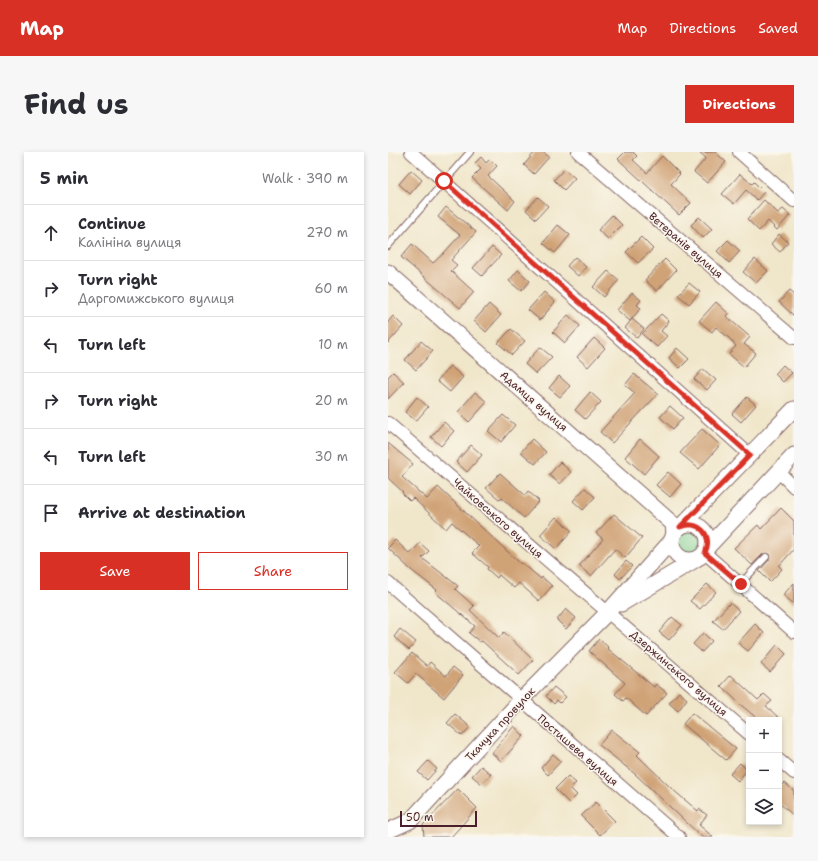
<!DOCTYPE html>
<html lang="en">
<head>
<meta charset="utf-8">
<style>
	:root { --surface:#fff; --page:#f7f7f7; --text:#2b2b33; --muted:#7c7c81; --line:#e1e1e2; --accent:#d93025 }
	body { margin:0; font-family:"Shantell Sans",sans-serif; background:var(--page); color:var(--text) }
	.controls { position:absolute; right:12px; bottom:12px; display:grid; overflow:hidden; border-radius:0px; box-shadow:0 2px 6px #0003 }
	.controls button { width:36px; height:36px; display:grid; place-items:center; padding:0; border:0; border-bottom:1px solid var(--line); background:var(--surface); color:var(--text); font:20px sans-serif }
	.scale { position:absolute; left:12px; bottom:10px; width:77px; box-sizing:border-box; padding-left:4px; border:2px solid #4a1f2b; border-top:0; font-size:11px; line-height:14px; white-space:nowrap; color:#4a1f2b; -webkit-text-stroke:3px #fbf7ec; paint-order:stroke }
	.stop { position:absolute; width:12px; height:12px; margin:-9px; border:3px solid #d93025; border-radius:50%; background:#fff }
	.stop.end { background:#d93025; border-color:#fff; box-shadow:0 1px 4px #0008 }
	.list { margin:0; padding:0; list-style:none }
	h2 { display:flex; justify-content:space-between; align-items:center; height:52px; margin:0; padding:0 16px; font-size:17px }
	h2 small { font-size:13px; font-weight:400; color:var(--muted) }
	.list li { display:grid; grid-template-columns:26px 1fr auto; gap:12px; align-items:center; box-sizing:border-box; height:56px; padding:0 16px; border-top:1px solid var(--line) }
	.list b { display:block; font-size:15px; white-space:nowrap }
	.list p { margin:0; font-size:13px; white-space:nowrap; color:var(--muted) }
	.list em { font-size:13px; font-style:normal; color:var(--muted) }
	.actions { display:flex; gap:8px; padding:12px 16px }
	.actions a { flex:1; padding:9px 0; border:1px solid var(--accent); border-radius:0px; text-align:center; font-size:14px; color:var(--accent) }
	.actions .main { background:var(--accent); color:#fff }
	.icon { flex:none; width:22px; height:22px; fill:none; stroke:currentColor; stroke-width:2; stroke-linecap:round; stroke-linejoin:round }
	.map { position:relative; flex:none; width:406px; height:685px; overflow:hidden; border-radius:0px }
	header { display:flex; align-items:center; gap:24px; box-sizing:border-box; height:56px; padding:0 20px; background:var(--accent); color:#fff }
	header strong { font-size:19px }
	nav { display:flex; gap:22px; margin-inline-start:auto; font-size:14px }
	.intro { display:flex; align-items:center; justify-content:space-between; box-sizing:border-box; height:96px; padding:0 24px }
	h1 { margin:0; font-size:28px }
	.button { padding:10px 18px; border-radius:0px; background:var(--accent); color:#fff; font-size:14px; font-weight:700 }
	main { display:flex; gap:24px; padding:0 24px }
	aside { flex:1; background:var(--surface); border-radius:0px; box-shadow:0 2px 6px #0003 }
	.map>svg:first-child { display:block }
	.green { fill:#7fcf90; stroke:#64775e }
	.building { fill:#d0a377 }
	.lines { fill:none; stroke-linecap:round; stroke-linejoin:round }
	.service-casing { stroke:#846563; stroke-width:8 }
	.minor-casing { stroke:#846563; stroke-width:14 }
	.tertiary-casing { stroke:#846563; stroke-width:17 }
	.service { stroke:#fff; stroke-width:6 }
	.minor { stroke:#fff; stroke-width:12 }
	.tertiary { stroke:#fff; stroke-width:15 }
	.route { stroke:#d93025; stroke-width:5 }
	.labels { text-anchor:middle; stroke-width:3; stroke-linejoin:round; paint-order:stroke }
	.street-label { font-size:11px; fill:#4a1f2b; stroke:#fbf7ec }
</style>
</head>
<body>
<header>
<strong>Map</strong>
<nav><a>Map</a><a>Directions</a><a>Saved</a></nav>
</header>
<div class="intro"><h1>Find us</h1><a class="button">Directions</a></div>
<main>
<aside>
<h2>5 min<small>Walk · 390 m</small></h2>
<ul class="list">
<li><svg class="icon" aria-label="ahead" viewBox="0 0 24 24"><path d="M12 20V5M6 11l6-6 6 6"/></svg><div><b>Continue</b><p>Калініна вулиця</p></div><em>270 m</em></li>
<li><svg class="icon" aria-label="right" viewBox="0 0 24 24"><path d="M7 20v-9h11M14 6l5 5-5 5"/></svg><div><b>Turn right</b><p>Даргомижського вулиця</p></div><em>60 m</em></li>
<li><svg class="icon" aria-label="left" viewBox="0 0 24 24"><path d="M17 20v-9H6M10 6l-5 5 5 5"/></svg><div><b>Turn left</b></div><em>10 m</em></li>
<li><svg class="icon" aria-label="right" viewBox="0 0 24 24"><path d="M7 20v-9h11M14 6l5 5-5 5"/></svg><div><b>Turn right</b></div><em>20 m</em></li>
<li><svg class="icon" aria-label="left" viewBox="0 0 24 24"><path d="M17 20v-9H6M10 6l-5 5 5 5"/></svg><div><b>Turn left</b></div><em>30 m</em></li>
<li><svg class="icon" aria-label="arrive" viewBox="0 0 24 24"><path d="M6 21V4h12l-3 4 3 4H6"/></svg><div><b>Arrive at destination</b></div></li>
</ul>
<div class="actions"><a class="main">Save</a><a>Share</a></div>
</aside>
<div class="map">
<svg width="406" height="685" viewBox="0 0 406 685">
	<rect width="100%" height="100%" fill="#fbf7ec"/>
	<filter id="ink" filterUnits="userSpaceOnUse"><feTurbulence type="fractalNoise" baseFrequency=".025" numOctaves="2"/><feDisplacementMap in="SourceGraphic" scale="8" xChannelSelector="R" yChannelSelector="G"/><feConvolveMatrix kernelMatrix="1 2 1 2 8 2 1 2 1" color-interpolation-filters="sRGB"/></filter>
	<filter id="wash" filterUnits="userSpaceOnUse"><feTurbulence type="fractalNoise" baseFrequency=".012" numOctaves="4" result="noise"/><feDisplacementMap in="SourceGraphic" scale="16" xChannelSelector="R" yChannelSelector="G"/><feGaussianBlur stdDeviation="0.9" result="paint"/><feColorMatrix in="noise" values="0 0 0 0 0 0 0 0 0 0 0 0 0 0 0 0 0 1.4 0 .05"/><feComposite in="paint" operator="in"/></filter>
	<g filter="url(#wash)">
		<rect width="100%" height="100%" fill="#f0e6ca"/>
		<!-- green -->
		<circle class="green" cx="302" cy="390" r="11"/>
		<g id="blocks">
			<!-- building -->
			<g class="building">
				<path d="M147,0H155L161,5L146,22L136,13Z"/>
				<path d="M237,0H245L249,4L245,8L259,21L274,4L292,22L283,32L303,51L291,63L230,7Z"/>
				<path d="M311,0H327L338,10L319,31L306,20L318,6Z"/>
				<path d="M93,5L98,11L102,7L109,14L100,24L127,49L120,58L84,26L93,17L87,11Z"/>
				<path d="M176,17L187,26L176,38L166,28Z"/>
				<path d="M23,18L34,28L22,42L11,32Z"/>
				<path d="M352,22L364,32L366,30L376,40L369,48L358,38L346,52L334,42Z"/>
				<path d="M150,45L160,54L148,67L138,58Z"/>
				<path d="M376,48L390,61L395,57L402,63L389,78L380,69L371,79L359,67Z"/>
				<path d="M58,55L88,80L63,108L69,113L63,119L86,140L72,156L13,105L24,92L45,111L56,101L72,83L50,65Z"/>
				<path d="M224,63L234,73L220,87L210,78Z"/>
				<path d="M311,65L324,77L315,86L303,73Z"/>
				<path d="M170,73L182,83L167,101L155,91Z"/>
				<path d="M391,82L400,90L392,100L383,92Z"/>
				<path d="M253,85L265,97L250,111L238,100Z"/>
				<path d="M340,88L352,99L341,111L329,99Z"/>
				<path d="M104,95L113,103L94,124L85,116Z"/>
				<path d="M187,105L198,115L190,124L179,114Z"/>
				<path d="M277,107L288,118L269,139L257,128Z"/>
				<path d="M367,107L380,119L368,131L355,120Z"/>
				<path d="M130,118L142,129L133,139L121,129Z"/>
				<path d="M220,119L231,128L216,145L205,135Z"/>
				<path d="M301,131L312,140L301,152L290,143Z"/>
				<path d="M401,139L406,143V164L391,150Z"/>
				<path d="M156,140L167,150L152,168L140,158Z"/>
				<path d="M244,141L253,148L249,153L253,156L242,169L229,158Z"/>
				<path d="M328,150L341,162L338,164L362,185L356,192L368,201L356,215L341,202L348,194L342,187L328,175L324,180L311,169Z"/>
				<path d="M101,152L113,163L98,180L86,169Z"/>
				<path d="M273,162L281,169L273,179L279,184L269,195L254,182Z"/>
				<path d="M180,163L192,174L177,191L165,180Z"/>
				<path d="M5,164L15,174L0,191V170Z"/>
				<path d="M244,167L256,177L249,186L237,176Z"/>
				<path d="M123,177L137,189L124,203L110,191Z"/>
				<path d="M206,186L217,196L200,215L189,205Z"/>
				<path d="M33,189L45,199L28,218L17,208Z"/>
				<path d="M152,195L164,205L148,222L137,212Z"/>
				<path d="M289,196L301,207L292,216L281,206Z"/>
				<path d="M395,213L404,221L395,230L387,222Z"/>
				<path d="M62,214L75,225L62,240L49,229Z"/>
				<path d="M315,217L328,228L319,238L306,227Z"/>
				<path d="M5,220L16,230L0,247V225Z"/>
				<path d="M246,222L270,242L224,291L212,280L247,241L237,233Z"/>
				<path d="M171,224L182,234L172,245L161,236Z"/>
				<path d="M87,240L99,250L81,270L70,260Z"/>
				<path d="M202,240L213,250L197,267L187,258Z"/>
				<path d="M29,245L40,255L28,269L17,260Z"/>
				<path d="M359,245L368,253L353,270L344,262Z"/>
				<path d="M282,254L295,266L285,277L272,265Z"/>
				<path d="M115,263L127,273L113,290L100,279Z"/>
				<path d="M56,270L66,279L53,294L43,285Z"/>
				<path d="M314,277L332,293L311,317L292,301Z"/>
				<path d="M144,287L158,300L147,312L133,300Z"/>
				<path d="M252,287L271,304L256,322L237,305Z"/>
				<path d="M0,291L25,312L14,325L39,347L50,335L133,412L134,411L153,427L154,425L164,434L151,449L131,431L126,436L111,423L109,426L99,417L100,415L84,401L91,394L64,370L58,377L25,346L22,349L14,341L15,340L0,326Z"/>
				<path d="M83,293L94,303L79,320L68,310Z"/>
				<path d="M172,310L183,320L172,332L161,323Z"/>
				<path d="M280,320L293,332L282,345L268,333Z"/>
				<path d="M112,321L137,343L140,339L151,349L136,366L114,346L112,348L98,336Z"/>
				<path d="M197,336L207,345L195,358L185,349Z"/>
				<path d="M393,356L406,369V397L391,414L394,417L382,430L371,419L381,408V402H375L364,413L346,396L370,373L373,377Z"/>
				<path d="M226,362L254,386L237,406L227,397L203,424L191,414L215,387L208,381Z"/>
				<path d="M168,365L184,379L168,397L152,383Z"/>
				<path d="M7,388L22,402L32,391L41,399L34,406L70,434L67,437L86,454L82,458L111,486L116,480L145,508L131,523L94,489L92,490L81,481L87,474L47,440L49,438L23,418L0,396Z"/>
				<path d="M238,409L244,414L232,427L227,422Z"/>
				<path d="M406,431V452L395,443Z"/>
				<path d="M319,432L328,440L312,457L302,449Z"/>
				<path d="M342,451L351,459L335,477L325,469Z"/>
				<path d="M178,457L188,466L178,477L169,468Z"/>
				<path d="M284,465L294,473L281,488L271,480Z"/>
				<path d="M367,472L376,481L360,499L350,491Z"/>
				<path d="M12,477L28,490L21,498L6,485Z"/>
				<path d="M315,481L324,489L314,500L305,492Z"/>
				<path d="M211,487L220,495L219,496L266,535L268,532L279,541L258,564L238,546L235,549L227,542L237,531L201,499Z"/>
				<path d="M389,493L398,502L382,520L373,512Z"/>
				<path d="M24,501L39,514L42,510L58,524L65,515L75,523L56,546L28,522L20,531L7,520Z"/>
				<path d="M343,523L370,548L376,542L384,549L378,554L393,568H371L353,553L333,534Z"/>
				<path d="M166,535L178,545L172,551L169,548L166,552L158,544Z"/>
				<path d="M291,540L299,547L290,559L281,551Z"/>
				<path d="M304,561L348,597L338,608L295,572Z"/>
				<path d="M67,562L82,575L74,584L59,571Z"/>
				<path d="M126,574L136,584L113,609L104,601Z"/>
				<path d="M224,578L252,600L249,603L284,637L310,659L311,657L319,663L311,673L325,685H314L247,622L211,593Z"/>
				<path d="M165,602L173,609L160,623L153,616Z"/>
				<path d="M40,609L49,617L39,628L30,620Z"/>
				<path d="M352,611L359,618L350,629L342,622Z"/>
				<path d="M93,614L103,622L94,632L84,624Z"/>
				<path d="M180,624L188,631L182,636L189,643L181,651L167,637Z"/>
				<path d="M397,631L406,639V664L391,651V637Z"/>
				<path d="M70,637L89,656L63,685H36L35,673Z"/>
				<path d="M208,650L227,669L212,683L193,664Z"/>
			</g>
		</g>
	</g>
	<g filter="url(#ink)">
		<use href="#blocks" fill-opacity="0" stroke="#846563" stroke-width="1"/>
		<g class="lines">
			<defs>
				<g id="service">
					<path d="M0,94L82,0"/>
					<path d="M353,431L378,405"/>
				</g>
				<g id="minor">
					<path d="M23,0L362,303"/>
					<path d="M190,0L406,186"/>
					<path d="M351,0L406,49"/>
					<path d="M0,271L361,582"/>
					<path d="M390,319L406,335"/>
					<path d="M317,401L406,480"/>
					<path d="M0,431L291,685"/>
					<path d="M391,608L406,621"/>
				</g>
				<g id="tertiary">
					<path d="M0,120L285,372L286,381"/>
					<circle cx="302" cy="390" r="18"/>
					<path d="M292,375L406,257"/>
					<path d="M319,396L406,303"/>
					<path d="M233,452L307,408"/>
					<path d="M0,679L22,669L133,548L220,460L284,388"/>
				</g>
			</defs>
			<!-- service casing -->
			<use href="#service" class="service-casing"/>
			<!-- minor casing -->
			<use href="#minor" class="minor-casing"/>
			<!-- tertiary casing -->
			<use href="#tertiary" class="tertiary-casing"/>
			<!-- service -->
			<use href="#service" class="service"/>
			<!-- minor -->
			<use href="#minor" class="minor"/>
			<!-- tertiary -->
			<use href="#tertiary" class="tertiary"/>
		</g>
	</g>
	<g class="lines" filter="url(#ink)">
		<!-- route -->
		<path class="route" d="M56,29L362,303L292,375C310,367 326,383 317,401L353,432"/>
	</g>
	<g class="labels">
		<!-- street labels -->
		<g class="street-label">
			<text transform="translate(298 93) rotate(41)" y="4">Ветеранів вулиця</text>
			<text transform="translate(146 249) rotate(41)" y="4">Адамця вулиця</text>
			<text transform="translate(110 366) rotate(41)" y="4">Чайковського вулиця</text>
			<text transform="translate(291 521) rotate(41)" y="4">Дзержинського вулиця</text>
			<text transform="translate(112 572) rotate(-47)" y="4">Ткачука провулок</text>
			<text transform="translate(190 598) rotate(41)" y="4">Постишева вулиця</text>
		</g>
	</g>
</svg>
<div class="controls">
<button>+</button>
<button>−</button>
<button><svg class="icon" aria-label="layers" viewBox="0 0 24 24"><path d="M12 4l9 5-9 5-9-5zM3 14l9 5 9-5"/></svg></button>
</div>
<div class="scale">50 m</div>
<div class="stop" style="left:56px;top:29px"></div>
<div class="stop end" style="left:353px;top:432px"></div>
</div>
</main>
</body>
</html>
